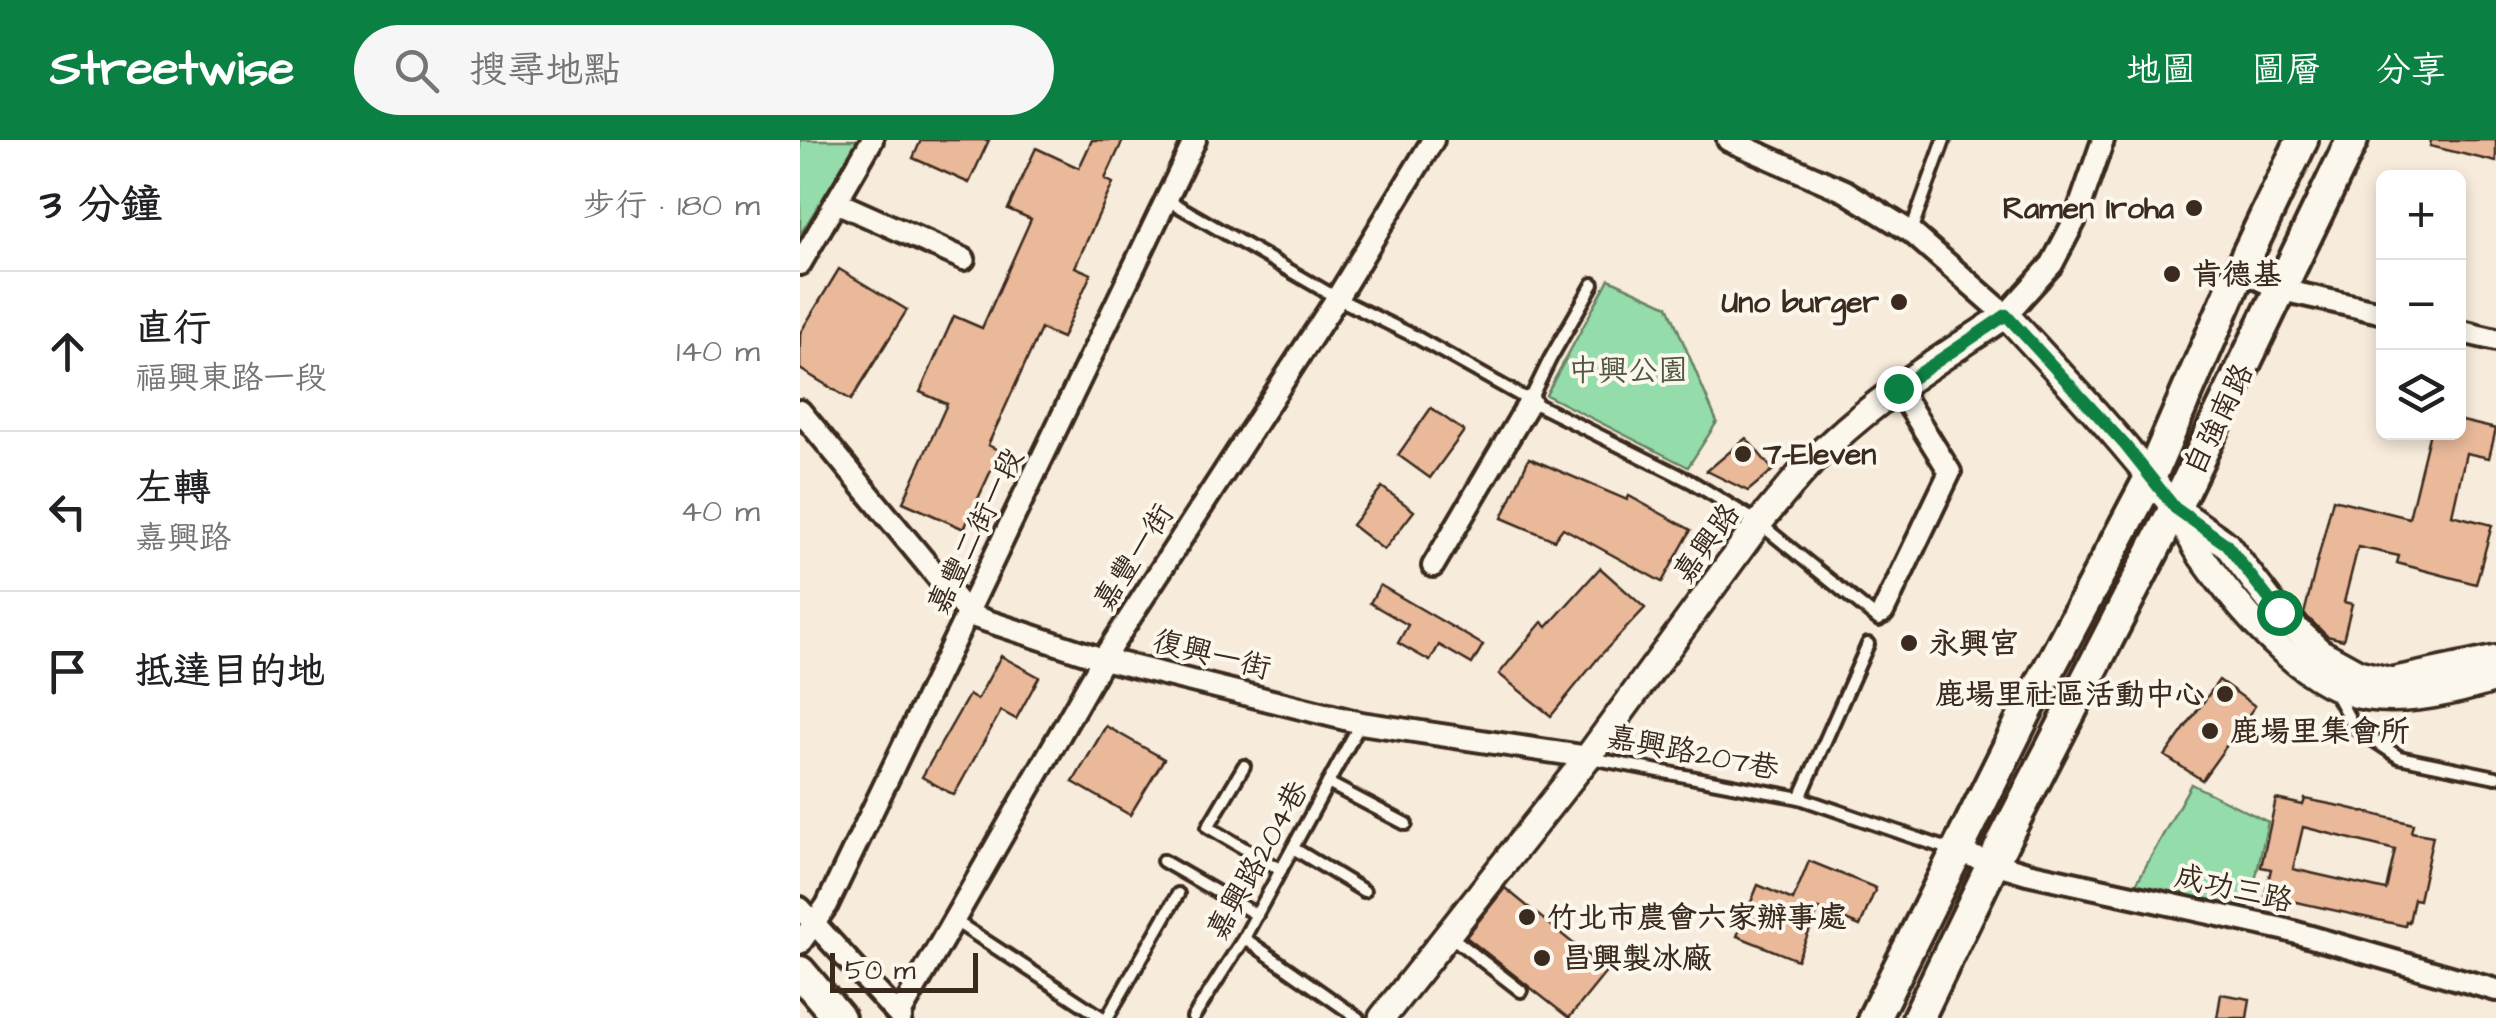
<!DOCTYPE html>
<html lang="zh-TW">
<head>
<meta charset="utf-8">
<style>
	:root { --surface:#fff; --page:#f6f6f6; --text:#202124; --muted:#757577; --line:#e0e0e0; --accent:#0b8043 }
	body { margin:0; font-family:"Architects Daughter","LXGW WenKai TC",sans-serif; background:var(--page); color:var(--text) }
	.controls { position:absolute; right:30px; top:30px; display:grid; overflow:hidden; border-radius:15px; box-shadow:0 5px 15px #0003 }
	.controls button { width:90px; height:90px; display:grid; place-items:center; padding:0; border:0; border-bottom:2px solid var(--line); background:var(--surface); color:var(--text); font:50px sans-serif }
	.scale { position:absolute; left:30px; bottom:25px; width:148px; box-sizing:border-box; padding-left:10px; border:5px solid #3b2a1e; border-top:0; font-size:28px; line-height:35px; white-space:nowrap; color:#3b2a1e; -webkit-text-stroke:8px #fbf7ec; paint-order:stroke }
	.stop { position:absolute; width:30px; height:30px; margin:-22px; border:8px solid #0b8043; border-radius:50%; background:#fff }
	.stop.end { background:#0b8043; border-color:#fff; box-shadow:0 2px 10px #0008 }
	.list { margin:0; padding:0; list-style:none }
	h2 { display:flex; justify-content:space-between; align-items:center; height:130px; margin:0; padding:0 40px; font-size:42px }
	h2 small { font-size:32px; font-weight:400; color:var(--muted) }
	.list li { display:grid; grid-template-columns:65px 1fr auto; gap:30px; align-items:center; box-sizing:border-box; height:160px; padding:0 40px; border-top:2px solid var(--line) }
	.list b { display:block; font-size:38px; white-space:nowrap }
	.list p { margin:0; font-size:32px; white-space:nowrap; color:var(--muted) }
	.list em { font-size:32px; font-style:normal; color:var(--muted) }
	.icon { flex:none; width:55px; height:55px; fill:none; stroke:currentColor; stroke-width:2; stroke-linecap:round; stroke-linejoin:round }
	.map { position:relative; flex:none; width:1696px; height:878px; overflow:hidden }
	header { display:flex; align-items:center; gap:60px; box-sizing:border-box; height:140px; padding:0 50px; background:var(--accent); color:#fff }
	header strong { font-size:48px }
	nav { display:flex; gap:55px; margin-inline-start:auto; font-size:35px }
	.search { width:700px; height:90px; background:var(--page); display:flex; align-items:center; gap:25px; box-sizing:border-box; padding:0 35px; border-radius:55px; color:var(--muted); font-size:38px }
	main { display:flex }
	aside { flex:1; background:var(--surface) }
	.map>svg:first-child { display:block }
	.green { fill:#94dcaa; stroke:#688364; stroke-width:2.5 }
	.building { fill:#e9b99a; stroke:#3b2a1e; stroke-width:2.5; fill-rule:evenodd }
	.lines { fill:none; stroke-linecap:round; stroke-linejoin:round }
	.service-casing { stroke:#3b2a1e; stroke-width:18 }
	.minor-casing { stroke:#3b2a1e; stroke-width:28 }
	.tertiary-casing { stroke:#3b2a1e; stroke-width:32 }
	.secondary-casing { stroke:#3b2a1e; stroke-width:38 }
	.service { stroke:#fbf7ec; stroke-width:10 }
	.minor { stroke:#fbf7ec; stroke-width:20 }
	.tertiary { stroke:#fbf7ec; stroke-width:25 }
	.secondary { stroke:#fbf7ec; stroke-width:30 }
	.route { stroke:#0b8043; stroke-width:12 }
	.poi-dot { fill:#3b2a1e; stroke:#fbf7ec; stroke-width:4 }
	.labels { text-anchor:middle; stroke-width:8; stroke-linejoin:round; paint-order:stroke }
	.poi-label { font-size:30px; font-weight:bold; fill:#3b2a1e; stroke:#fbf7ec; text-anchor:start }
	.park-label { font-size:30px; fill:#515641; stroke:#fbf7ec }
	.street-label { font-size:30px; fill:#3b2a1e; stroke:#fbf7ec }
</style>
</head>
<body>
<header>
<strong>Streetwise</strong>
<div class="search"><svg class="icon" aria-label="search" viewBox="0 0 24 24"><circle cx="10" cy="10" r="6"/><path d="M15 15l6 6"/></svg>搜尋地點</div>
<nav><a>地圖</a><a>圖層</a><a>分享</a></nav>
</header>
<main>
<aside>
<h2>3 分鐘<small>步行 · 180 m</small></h2>
<ul class="list">
<li><svg class="icon" aria-label="ahead" viewBox="0 0 24 24"><path d="M12 20V5M6 11l6-6 6 6"/></svg><div><b>直行</b><p>福興東路一段</p></div><em>140 m</em></li>
<li><svg class="icon" aria-label="left" viewBox="0 0 24 24"><path d="M17 20v-9H6M10 6l-5 5 5 5"/></svg><div><b>左轉</b><p>嘉興路</p></div><em>40 m</em></li>
<li><svg class="icon" aria-label="arrive" viewBox="0 0 24 24"><path d="M6 21V4h12l-3 4 3 4H6"/></svg><div><b>抵達目的地</b></div></li>
</ul>
</aside>
<div class="map">
<svg width="1696" height="878" viewBox="0 0 1696 878">
	<rect width="100%" height="100%" fill="#f7ebdc"/>
	<filter id="ink" filterUnits="userSpaceOnUse"><feTurbulence type="fractalNoise" baseFrequency=".01" numOctaves="2"/><feDisplacementMap in="SourceGraphic" scale="20" xChannelSelector="R" yChannelSelector="G"/><feConvolveMatrix kernelMatrix="1 2 1 2 8 2 1 2 1" color-interpolation-filters="sRGB"/></filter>
	<g filter="url(#ink)">
		<!-- green -->
		<g class="green">
			<path d="M0,0H59L0,95Z"/>
			<path d="M809,139L868,166L917,282L888,327L746,255Z"/>
			<path d="M1391,644L1468,682L1446,782L1329,757Z"/>
		</g>
		<!-- building -->
		<g class="building">
			<path d="M121,0H189L169,43L113,18Z"/>
			<path d="M292,0H323L305,39L313,43L275,127L291,134L262,198L241,189L188,305L200,311L164,389L103,362L147,264L120,252L154,176L182,188L231,79L208,69L236,8L279,28Z"/>
			<path d="M1631,0H1696V22L1630,6Z"/>
			<path d="M39,129L107,170L51,260L0,229V193Z"/>
			<path d="M631,268L664,291L630,338L598,315Z"/>
			<path d="M1658,280L1696,289L1689,318L1666,313L1652,375L1692,385L1676,444L1597,423L1599,416L1558,407L1544,462L1552,464L1543,500L1527,496L1504,474L1533,359L1609,378L1630,292H1658Z"/>
			<path d="M946,298L973,330L948,351L907,331Z"/>
			<path d="M729,318L827,360L829,356L891,390L862,442L763,388L754,400L702,378Z"/>
			<path d="M582,347L614,371L584,410L552,385Z"/>
			<path d="M800,428L845,468L799,517L751,576L699,534L742,482L747,487Z"/>
			<path d="M580,445L683,505L672,524L639,505L630,521L598,503L608,485L570,463Z"/>
			<path d="M201,516L239,537L216,579L201,571L154,655L122,637L169,555L177,560Z"/>
			<path d="M1419,540L1455,566L1402,640L1365,616Z"/>
			<path d="M306,586L364,619L330,675L273,642Z"/>
			<path d="M1476,659L1503,665L1505,659L1545,667L1613,684L1611,692L1633,696L1619,760L1614,759L1609,782L1606,781L1605,786L1465,755L1471,729L1461,727ZM1503,687L1595,710L1586,750L1493,729Z"/>
			<path d="M1009,721L1076,748L1060,786L1019,769L997,820L937,796L958,745L993,760Z"/>
			<path d="M705,748L807,831L769,878L666,797Z"/>
			<path d="M1421,854L1450,859L1447,878H1417Z"/>
		</g>
		<g class="lines">
			<defs>
				<g id="service">
					<path d="M368,60L537,158L616,197L730,261L892,342L959,383L1079,480"/>
					<path d="M1111,91L1144,0"/>
					<path d="M730,260L750,219L793,144"/>
					<path d="M1534,551L1554,587L1599,617L1696,637"/>
					<path d="M791,618L1000,658L1151,710"/>
					<path d="M444,626L408,687L481,730"/>
					<path d="M528,643L606,684"/>
					<path d="M1000,658L1068,504"/>
					<path d="M493,708L564,751"/>
					<path d="M363,721L457,775"/>
					<path d="M155,781L303,878"/>
					<path d="M649,795L721,851"/>
					<path d="M444,798L558,878"/>
					<path d="M307,878L378,754"/>
					<path d="M393,878L444,798L560,584"/>
				</g>
				<g id="minor">
					<path d="M928,0L1045,51L1111,92L1206,175L1252,124L1275,80L1303,0"/>
					<path d="M36,62L164,119"/>
					<path d="M0,124L72,0"/>
					<path d="M1440,130L1482,150L1584,173"/>
					<path d="M1658,191L1696,200"/>
					<path d="M0,271L169,475L303,519L561,583L788,617"/>
					<path d="M633,426L730,261"/>
					<path d="M1083,472L1150,332L1098,248"/>
					<path d="M1157,712L1227,733L1483,789L1696,850"/>
					<path d="M0,768L101,878"/>
					<path d="M0,803L27,765L395,0"/>
					<path d="M99,876L303,519L537,158L633,0"/>
				</g>
				<g id="tertiary">
					<path d="M1379,371L1426,404L1479,473L1520,512L1558,533L1591,541L1696,519"/>
					<path d="M582,878L788,617L959,383C982,356 1005,326 1032,302C1084,253 1147,215 1206,175C1263,237 1321,298 1372,365C1384,381 1391,401 1402,417C1439,469 1502,547 1568,557C1609,563 1657,551 1696,539"/>
				</g>
				<g id="secondary">
					<path d="M0,832L39,878"/>
					<path d="M1074,878L1225,574L1350,338L1440,130L1502,0"/>
					<path d="M1118,878L1206,696L1375,368L1552,0"/>
				</g>
			</defs>
			<!-- service casing -->
			<use href="#service" class="service-casing"/>
			<!-- minor casing -->
			<use href="#minor" class="minor-casing"/>
			<!-- tertiary casing -->
			<use href="#tertiary" class="tertiary-casing"/>
			<!-- secondary casing -->
			<use href="#secondary" class="secondary-casing"/>
			<!-- service -->
			<use href="#service" class="service"/>
			<!-- minor -->
			<use href="#minor" class="minor"/>
			<!-- tertiary -->
			<use href="#tertiary" class="tertiary"/>
			<!-- secondary -->
			<use href="#secondary" class="secondary"/>
		</g>
	</g>
	<g class="lines" filter="url(#ink)">
		<!-- route -->
		<path class="route" d="M1098,248L1206,175L1325,305L1375,368L1426,404L1479,472"/>
	</g>
	<!-- markers -->
	<g class="poi-dot">
		<circle cx="1394" cy="68" r="10"/>
		<circle cx="1372" cy="134" r="10"/>
		<circle cx="1099" cy="162" r="10"/>
		<circle cx="943" cy="314" r="10"/>
		<circle cx="1109" cy="503" r="10"/>
		<circle cx="1425" cy="554" r="10"/>
		<circle cx="1410" cy="591" r="10"/>
		<circle cx="727" cy="777" r="10"/>
		<circle cx="742" cy="818" r="10"/>
	</g>
	<g class="labels">
		<!-- poi labels -->
		<g class="poi-label">
			<text x="1374" y="78" text-anchor="end">Ramen Iroha</text>
			<text x="1392" y="144">肯德基</text>
			<text x="1079" y="172" text-anchor="end">Uno burger</text>
			<text x="963" y="324">7-Eleven</text>
			<text x="1129" y="513">永興宮</text>
			<text x="1405" y="564" text-anchor="end">鹿場里社區活動中心</text>
			<text x="1430" y="601">鹿場里集會所</text>
			<text x="747" y="787">竹北市農會六家辦事處</text>
			<text x="762" y="828">昌興製冰廠</text>
		</g>
		<!-- park labels -->
		<g class="park-label">
			<text x="828" y="240">中興公園</text>
		</g>
		<!-- street labels -->
		<g class="street-label">
			<text transform="translate(1418 279) rotate(-64)" y="10">自強南路</text>
			<text transform="translate(175 391) rotate(-64)" y="10">嘉豐二街一段</text>
			<text transform="translate(906 403) rotate(-54)" y="10">嘉興路</text>
			<text transform="translate(333 417) rotate(-57)" y="10">嘉豐一街</text>
			<text transform="translate(412 514) rotate(14)" y="10">復興一街</text>
			<text transform="translate(893 612) rotate(11)" y="10">嘉興路207巷</text>
			<text transform="translate(457 720) rotate(-61)" y="10">嘉興路204巷</text>
			<text transform="translate(1434 748) rotate(13)" y="10">成功三路</text>
		</g>
	</g>
</svg>
<div class="controls">
<button>+</button>
<button>−</button>
<button><svg class="icon" aria-label="layers" viewBox="0 0 24 24"><path d="M12 4l9 5-9 5-9-5zM3 14l9 5 9-5"/></svg></button>
</div>
<div class="scale">50 m</div>
<div class="stop" style="left:1479px;top:472px"></div>
<div class="stop end" style="left:1098px;top:248px"></div>
</div>
</main>
</body>
</html>
